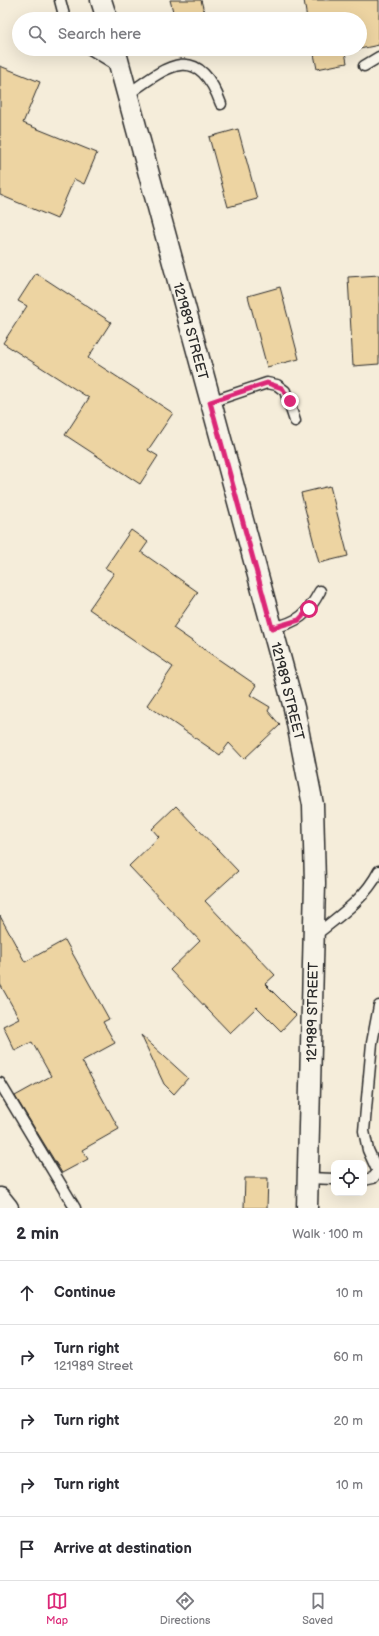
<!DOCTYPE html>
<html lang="en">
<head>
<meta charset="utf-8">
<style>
	:root { --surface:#fff; --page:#f2f2f3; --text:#2b2b33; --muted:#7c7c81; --line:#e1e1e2; --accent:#db2777 }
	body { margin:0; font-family:"Balsamiq Sans",sans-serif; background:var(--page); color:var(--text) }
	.controls { position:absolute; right:12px; bottom:12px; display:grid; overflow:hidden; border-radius:8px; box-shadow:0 4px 16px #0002 }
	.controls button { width:36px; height:36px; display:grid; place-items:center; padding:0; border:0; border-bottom:1px solid var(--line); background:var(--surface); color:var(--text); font:20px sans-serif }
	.stop { position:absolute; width:12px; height:12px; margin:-9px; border:3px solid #db2777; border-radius:50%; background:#fff }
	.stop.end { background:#db2777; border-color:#fff; box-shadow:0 1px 4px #0008 }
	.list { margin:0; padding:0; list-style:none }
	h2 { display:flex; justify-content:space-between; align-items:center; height:52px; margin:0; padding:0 16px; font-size:17px }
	h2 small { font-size:13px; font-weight:400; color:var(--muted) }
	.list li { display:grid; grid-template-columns:26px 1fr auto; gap:12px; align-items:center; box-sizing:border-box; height:64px; padding:0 16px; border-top:1px solid var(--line) }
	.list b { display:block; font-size:15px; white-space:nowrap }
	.list p { margin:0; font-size:13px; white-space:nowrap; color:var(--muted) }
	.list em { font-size:13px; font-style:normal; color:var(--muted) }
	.icon { flex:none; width:22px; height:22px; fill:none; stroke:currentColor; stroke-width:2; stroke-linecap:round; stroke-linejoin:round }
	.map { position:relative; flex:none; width:379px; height:1208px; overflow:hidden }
	.search { position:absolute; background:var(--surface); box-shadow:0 4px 16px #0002; left:12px; right:12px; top:12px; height:44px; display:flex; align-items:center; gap:10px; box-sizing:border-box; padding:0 14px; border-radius:22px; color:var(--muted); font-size:15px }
	.sheet { height:372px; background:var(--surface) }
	nav { display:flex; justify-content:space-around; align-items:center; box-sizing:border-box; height:56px; border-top:1px solid var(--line); background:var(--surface); font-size:11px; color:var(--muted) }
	nav a { display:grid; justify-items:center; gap:2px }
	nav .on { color:var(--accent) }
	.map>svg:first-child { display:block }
	.building { fill:#edd4a2; stroke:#2b2b2b }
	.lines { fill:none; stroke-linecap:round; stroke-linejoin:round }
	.service-casing { stroke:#2b2b2b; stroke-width:13 }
	.minor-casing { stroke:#2b2b2b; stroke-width:23 }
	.service { stroke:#f7f3e8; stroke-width:10 }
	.minor { stroke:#f7f3e8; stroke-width:20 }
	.route { stroke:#db2777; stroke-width:5 }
	.labels { text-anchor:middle; stroke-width:3; stroke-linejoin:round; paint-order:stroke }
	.street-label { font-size:14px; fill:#2b2b2b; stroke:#f7f3e8 }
</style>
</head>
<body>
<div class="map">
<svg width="379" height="1208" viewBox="0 0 379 1208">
	<rect width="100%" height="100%" fill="#f5edda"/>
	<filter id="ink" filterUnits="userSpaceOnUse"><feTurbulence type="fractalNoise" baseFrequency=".025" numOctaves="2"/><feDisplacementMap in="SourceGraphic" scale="8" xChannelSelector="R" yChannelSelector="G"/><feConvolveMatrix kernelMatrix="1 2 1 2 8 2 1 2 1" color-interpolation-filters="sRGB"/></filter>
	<g filter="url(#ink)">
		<!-- building -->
		<g class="building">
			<path d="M170,0H201L206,19H175Z"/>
			<path d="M304,0H379V45L345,52L347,63L317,69L313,49H360V19H307Z"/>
			<path d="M0,66L40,82L23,123L97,153L84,184L74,179L57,219L0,195Z"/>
			<path d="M238,129L257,199L228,207L209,137Z"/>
			<path d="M36,273L111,322L88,358L173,413L148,450L158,456L140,484L65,435L89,398L3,343L27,306L18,301Z"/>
			<path d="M379,275V364L353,366L348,277Z"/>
			<path d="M280,287L299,359L267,367L248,296Z"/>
			<path d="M330,486L348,556L319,563L301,493Z"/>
			<path d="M131,530L148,542L141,552L198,592L173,628L256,685L250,695L270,707L268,711L280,725L244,759L229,743L220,755L147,705L173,667L89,609L114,573L105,568Z"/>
			<path d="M176,806L238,871L205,901L275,975L265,984L296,1015L281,1031L257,1007L230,1033L170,970L200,941L129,866L159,837L152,829Z"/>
			<path d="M0,916L25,962L65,940L109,1019L103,1022L115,1043L82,1061L119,1129L82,1150L88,1159L62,1173L15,1096L51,1076L32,1042L15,1051L3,1026L19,1018L0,984Z"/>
			<path d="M141,1035L188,1078L174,1094L164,1084Z"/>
			<path d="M245,1178H268L267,1208H244Z"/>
		</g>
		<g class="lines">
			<defs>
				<g id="service">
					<path d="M60,0L65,19"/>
					<path d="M90,49L118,66"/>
					<path d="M364,66L379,57"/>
					<path d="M127,95C167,66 198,41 221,104"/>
					<path d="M210,402L267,383L277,385L285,391L295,421"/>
					<path d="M272,628C299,622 307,615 320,591"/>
					<path d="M314,936C338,917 365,899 379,871"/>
					<path d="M0,1083L75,1208"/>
					<path d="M308,1178L334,1179"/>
					<path d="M364,1180L373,1178L378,1172L368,1150L364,1131L372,1043L379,1006"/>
				</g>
				<g id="minor">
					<path d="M101,0L107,19"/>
					<path d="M115,49L294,708L313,805L315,883L307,1208"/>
					<path d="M0,1198L8,1208"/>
				</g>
			</defs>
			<!-- service casing -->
			<use href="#service" class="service-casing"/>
			<!-- minor casing -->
			<use href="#minor" class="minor-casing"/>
			<!-- service -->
			<use href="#service" class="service"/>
			<!-- minor -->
			<use href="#minor" class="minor"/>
		</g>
	</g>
	<g class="lines" filter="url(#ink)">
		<!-- route -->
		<path class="route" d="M290,401L282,388L267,383L210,402L272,628L299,620L309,609"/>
	</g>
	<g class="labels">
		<!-- street labels -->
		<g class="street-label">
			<text transform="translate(191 331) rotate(75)" y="5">121989 STREET</text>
			<text transform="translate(288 691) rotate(76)" y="5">121989 STREET</text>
			<text transform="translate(312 1012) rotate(-89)" y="5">121989 STREET</text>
		</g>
	</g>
</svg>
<div class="controls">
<button><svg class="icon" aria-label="locate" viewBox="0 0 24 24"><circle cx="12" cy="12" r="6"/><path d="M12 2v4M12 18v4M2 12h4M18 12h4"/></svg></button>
</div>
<div class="stop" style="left:309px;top:609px"></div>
<div class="stop end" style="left:290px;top:401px"></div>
<div class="search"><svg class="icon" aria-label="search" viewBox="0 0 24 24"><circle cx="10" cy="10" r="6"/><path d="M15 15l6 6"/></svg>Search here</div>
</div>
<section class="sheet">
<h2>2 min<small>Walk · 100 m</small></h2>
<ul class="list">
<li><svg class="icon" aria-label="ahead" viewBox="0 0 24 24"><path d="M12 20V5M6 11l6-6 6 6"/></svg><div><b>Continue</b></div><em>10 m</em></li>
<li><svg class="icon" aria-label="right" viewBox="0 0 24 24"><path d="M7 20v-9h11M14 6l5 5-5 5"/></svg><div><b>Turn right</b><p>121989 Street</p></div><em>60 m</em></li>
<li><svg class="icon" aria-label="right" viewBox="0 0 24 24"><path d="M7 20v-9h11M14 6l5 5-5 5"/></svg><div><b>Turn right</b></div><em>20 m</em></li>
<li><svg class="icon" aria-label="right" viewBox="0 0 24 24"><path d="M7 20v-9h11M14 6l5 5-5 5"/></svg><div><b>Turn right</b></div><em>10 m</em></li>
<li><svg class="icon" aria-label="arrive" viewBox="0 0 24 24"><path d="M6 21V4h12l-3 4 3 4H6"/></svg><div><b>Arrive at destination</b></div></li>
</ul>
</section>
<nav>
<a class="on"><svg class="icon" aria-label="map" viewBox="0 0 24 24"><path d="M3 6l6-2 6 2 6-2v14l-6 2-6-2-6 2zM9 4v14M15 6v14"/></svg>Map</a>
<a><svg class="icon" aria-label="directions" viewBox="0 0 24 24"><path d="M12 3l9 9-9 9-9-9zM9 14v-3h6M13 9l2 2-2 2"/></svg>Directions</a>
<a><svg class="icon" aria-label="saved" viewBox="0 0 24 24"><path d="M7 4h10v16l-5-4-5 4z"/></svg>Saved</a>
</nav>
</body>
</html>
